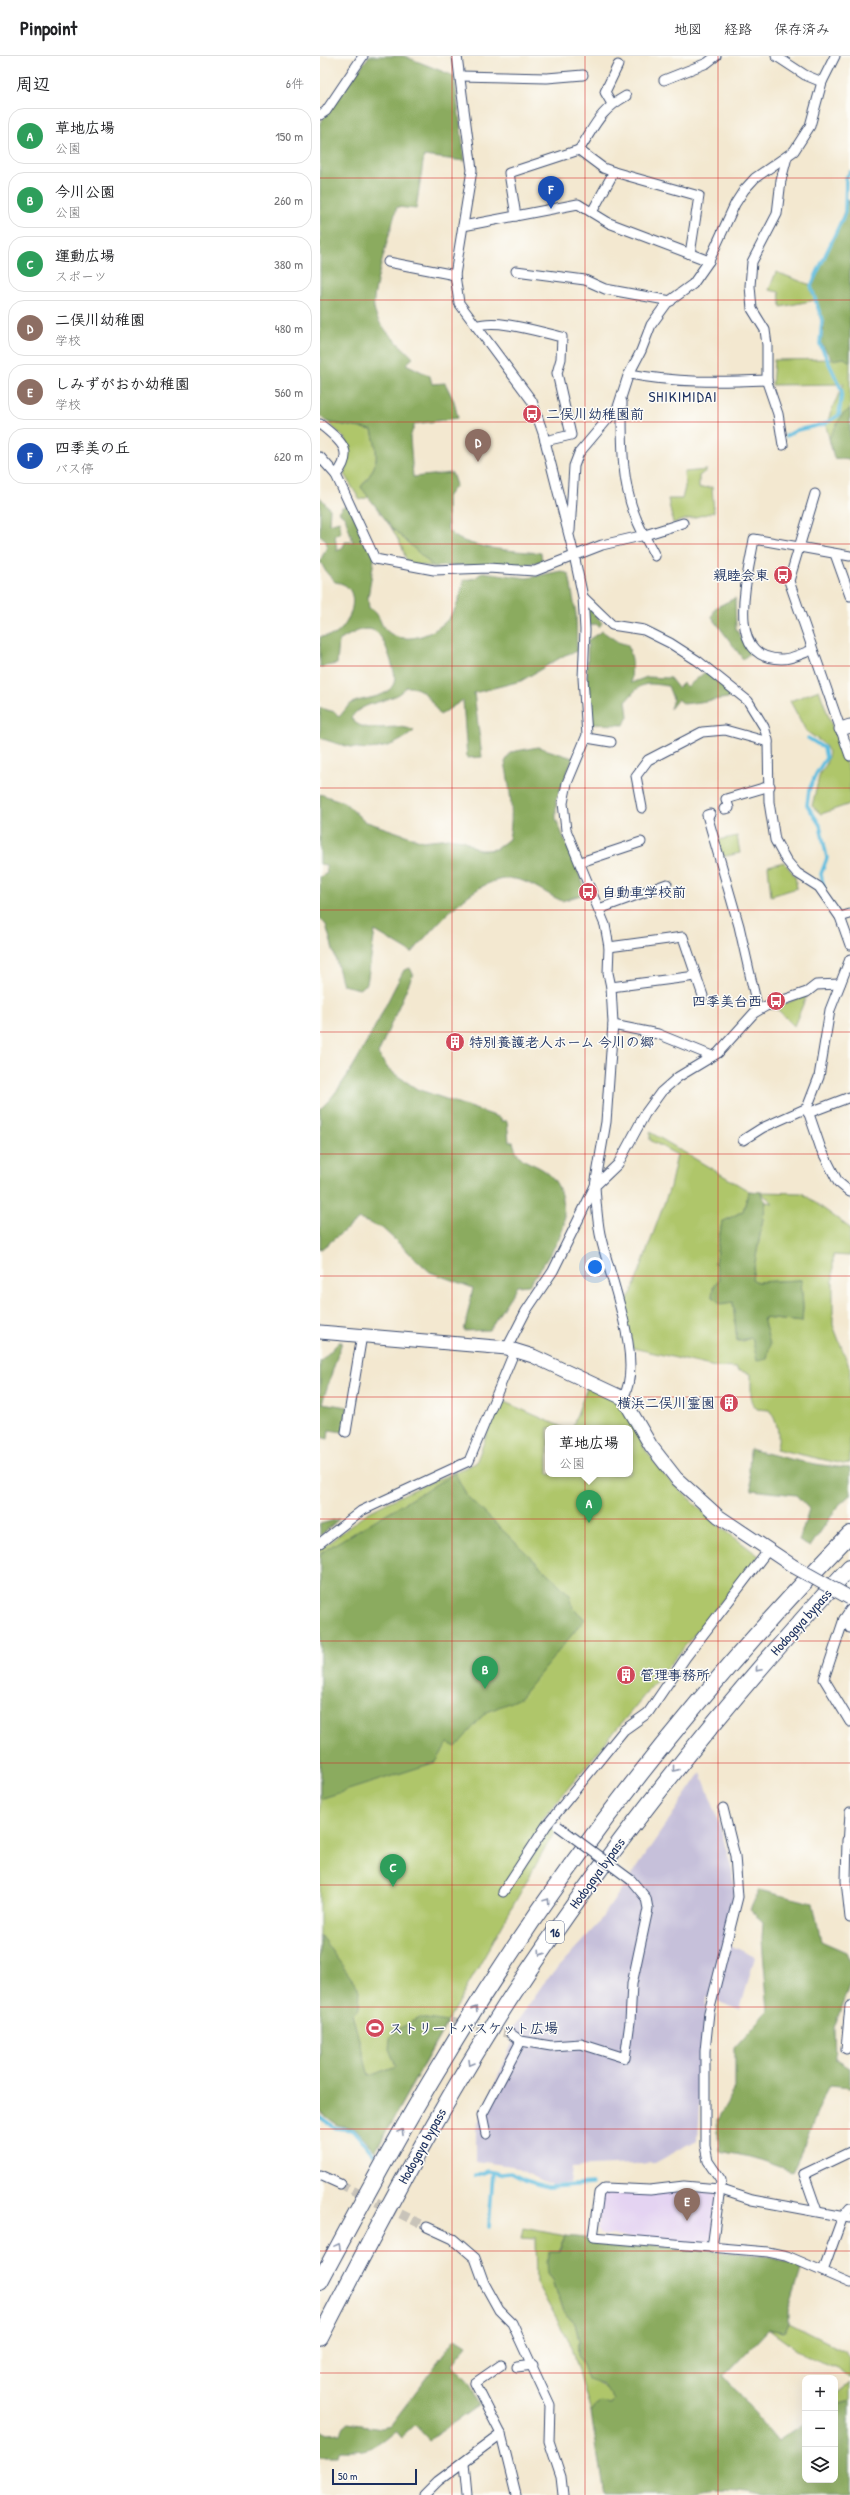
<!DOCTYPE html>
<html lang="ja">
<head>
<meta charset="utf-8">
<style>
	:root { --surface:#fff; --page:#f6f6f6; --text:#202124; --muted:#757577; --line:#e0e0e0; --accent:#1a73e8 }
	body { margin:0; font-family:"Patrick Hand","Klee One",sans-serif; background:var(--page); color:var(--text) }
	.controls { position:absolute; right:12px; bottom:12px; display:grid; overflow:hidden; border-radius:8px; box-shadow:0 4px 16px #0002 }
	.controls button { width:36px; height:36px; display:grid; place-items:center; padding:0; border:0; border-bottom:1px solid var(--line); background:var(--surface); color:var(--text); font:20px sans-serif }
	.scale { position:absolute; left:12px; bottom:10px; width:85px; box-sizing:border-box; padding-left:4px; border:2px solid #1b2f5e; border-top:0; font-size:11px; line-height:14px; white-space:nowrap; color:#1b2f5e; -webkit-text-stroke:3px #fdfcf7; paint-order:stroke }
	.you { position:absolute; left:275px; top:1211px; width:14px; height:14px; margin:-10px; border:3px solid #fff; border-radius:50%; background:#1a73e8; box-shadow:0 0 0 6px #1a73e833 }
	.badge { display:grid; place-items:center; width:26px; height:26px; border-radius:50%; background:var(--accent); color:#fff; font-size:13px; font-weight:700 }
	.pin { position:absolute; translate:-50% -33px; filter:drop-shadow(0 1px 2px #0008) }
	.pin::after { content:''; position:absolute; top:21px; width:14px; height:12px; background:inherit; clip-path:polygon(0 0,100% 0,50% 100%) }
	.popup { position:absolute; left:225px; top:1369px; width:88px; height:52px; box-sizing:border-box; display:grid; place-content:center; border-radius:8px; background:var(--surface); filter:drop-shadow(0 1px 3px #0005); font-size:13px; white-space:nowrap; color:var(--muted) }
	.popup b { font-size:15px; color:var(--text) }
	.popup::after { content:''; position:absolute; left:50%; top:100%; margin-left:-8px; border:8px solid transparent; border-top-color:var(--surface) }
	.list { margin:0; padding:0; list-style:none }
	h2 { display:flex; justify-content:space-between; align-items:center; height:52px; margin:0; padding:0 16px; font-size:17px }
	h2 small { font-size:13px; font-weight:400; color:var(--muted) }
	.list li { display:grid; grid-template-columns:26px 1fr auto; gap:12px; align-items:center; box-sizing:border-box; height:56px; margin:0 8px 8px; padding:0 8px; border:1px solid var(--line); border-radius:16px }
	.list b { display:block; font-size:15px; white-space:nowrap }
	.list p { margin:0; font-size:13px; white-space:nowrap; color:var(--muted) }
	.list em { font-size:13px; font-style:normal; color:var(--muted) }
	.icon { flex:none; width:22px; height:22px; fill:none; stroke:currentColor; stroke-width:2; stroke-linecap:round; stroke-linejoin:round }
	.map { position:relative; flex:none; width:530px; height:2439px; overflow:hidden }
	header { display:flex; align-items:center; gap:24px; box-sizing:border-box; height:56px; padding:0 20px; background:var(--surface); border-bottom:1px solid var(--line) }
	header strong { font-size:19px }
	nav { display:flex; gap:22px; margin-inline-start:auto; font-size:14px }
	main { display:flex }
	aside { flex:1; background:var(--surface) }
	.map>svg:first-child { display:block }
	.built { fill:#e4d3f2 }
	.industrial { fill:#c6c0da }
	.green { fill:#afc66b; stroke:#657a64 }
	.forest { fill:#8bab5f; stroke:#536d5e }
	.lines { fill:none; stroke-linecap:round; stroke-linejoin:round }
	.stream { stroke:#61bddf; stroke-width:3.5 }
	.street-tunnel { stroke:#c8c3b9; stroke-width:9; stroke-dasharray:9 4.5; stroke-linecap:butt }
	.street-casing { stroke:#3b4b6f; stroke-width:11 }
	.secondary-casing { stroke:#3b4b6f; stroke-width:15 }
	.highway-casing { stroke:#3b4b6f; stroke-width:18 }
	.street { stroke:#fff; stroke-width:9 }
	.secondary { stroke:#fff; stroke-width:13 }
	.highway { stroke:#fff; stroke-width:16 }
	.street-bridge-casing { stroke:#3b4b6f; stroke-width:11; stroke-linecap:butt }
	.secondary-bridge-casing { stroke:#3b4b6f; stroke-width:15; stroke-linecap:butt }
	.street-bridge { stroke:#fff; stroke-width:9 }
	.secondary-bridge { stroke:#fff; stroke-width:13 }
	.oneway { stroke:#8d97ae }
	.grid { fill:none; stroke:#d62828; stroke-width:1; stroke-opacity:0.55 }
	.labels { text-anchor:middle; stroke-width:3; stroke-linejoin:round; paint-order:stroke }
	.shield { fill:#fdfcf7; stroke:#5f6c8c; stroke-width:1 }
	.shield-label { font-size:13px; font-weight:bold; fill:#1b2f5e }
	.poi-label { font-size:14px; font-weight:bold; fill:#1b2f5e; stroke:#fdfcf7; text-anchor:start }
	.street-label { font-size:14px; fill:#1b2f5e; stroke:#fdfcf7 }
	.neighbourhood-label { font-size:15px; letter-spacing:1px; fill:#1b2f5e; stroke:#fdfcf7 }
</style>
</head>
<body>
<header>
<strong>Pinpoint</strong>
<nav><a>地図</a><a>経路</a><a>保存済み</a></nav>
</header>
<main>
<aside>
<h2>周辺<small>6件</small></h2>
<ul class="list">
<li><span class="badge" style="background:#2e9e5b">A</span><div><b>草地広場</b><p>公園</p></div><em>150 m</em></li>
<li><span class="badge" style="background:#2e9e5b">B</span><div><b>今川公園</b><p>公園</p></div><em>260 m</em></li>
<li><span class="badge" style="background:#2e9e5b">C</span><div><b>運動広場</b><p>スポーツ</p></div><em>380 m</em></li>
<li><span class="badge" style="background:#8d6e63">D</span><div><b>二俣川幼稚園</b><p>学校</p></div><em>480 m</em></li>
<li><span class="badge" style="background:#8d6e63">E</span><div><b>しみずがおか幼稚園</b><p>学校</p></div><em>560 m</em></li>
<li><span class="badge" style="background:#1a4fb4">F</span><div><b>四季美の丘</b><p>バス停</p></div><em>620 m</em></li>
</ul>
</aside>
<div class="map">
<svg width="530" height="2439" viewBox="0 0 530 2439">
	<rect width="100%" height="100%" fill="#fdfcf7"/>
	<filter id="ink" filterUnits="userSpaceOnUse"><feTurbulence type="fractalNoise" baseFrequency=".025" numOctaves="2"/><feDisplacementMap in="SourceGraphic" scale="8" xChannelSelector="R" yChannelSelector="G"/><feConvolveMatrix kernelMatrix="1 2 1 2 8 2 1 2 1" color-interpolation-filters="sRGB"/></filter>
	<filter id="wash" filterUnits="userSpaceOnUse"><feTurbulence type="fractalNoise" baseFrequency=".012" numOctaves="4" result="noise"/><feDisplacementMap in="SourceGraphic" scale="16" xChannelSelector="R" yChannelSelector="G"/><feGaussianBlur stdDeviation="0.9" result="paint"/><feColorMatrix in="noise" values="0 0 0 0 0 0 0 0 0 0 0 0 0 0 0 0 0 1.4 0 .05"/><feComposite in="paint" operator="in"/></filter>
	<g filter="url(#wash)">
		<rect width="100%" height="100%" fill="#f3e8d0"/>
		<!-- built -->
		<path class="built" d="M364,2133L397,2136L390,2191L282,2179L278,2173L281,2138L287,2134Z"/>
		<!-- industrial -->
		<path class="industrial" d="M381,1717L396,1757L412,1814L414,1834L410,1889L435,1901L420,1954L386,1941L377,2084L335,2107L252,2111L250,2127L232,2129L191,2110L156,2105V2073L196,1978L192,1973L223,1928L277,1869Z"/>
		<!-- green -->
		<g class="green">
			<path d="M529,144L530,145V404L514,402L506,370L513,350L524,328L452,329L454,304L512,303L495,244L461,251L459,236L449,234L456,216L493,230Z"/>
			<path d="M8,366L52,374C59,402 59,408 41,431L49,441L40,444L24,418L27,408L26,384Z"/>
			<path d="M387,414L379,420V432L392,431L394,456L353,467L348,443H362L365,431L364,416Z"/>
			<path d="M71,471L114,511L87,507L82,491Z"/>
			<path d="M499,634L530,719V748L501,758L492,750L500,717L506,709L509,696L504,688L486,675L470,645Z"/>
			<path d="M417,780L420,797L402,801L398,784Z"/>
			<path d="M464,806L475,820L477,832L451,840L448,810Z"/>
			<path d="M487,939L474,970L458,954L451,953Z"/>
			<path d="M330,1076L429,1135L423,1155L402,1166L395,1207L399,1223L393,1232L413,1246L417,1285C432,1287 437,1273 443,1262L482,1266L483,1251L481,1224L437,1226L432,1223L446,1146L453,1147L440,1136L482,1137L530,1172V1200L513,1199V1269L530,1313V1407L523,1408L456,1393C461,1382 457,1363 449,1354L437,1353L431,1345V1318L417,1314V1312L395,1311L313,1292L301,1252L312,1236L350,1131L357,1099L330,1084Z"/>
			<path d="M268,1329L294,1343L306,1356L325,1393L345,1420L394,1466L439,1500L221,1765L235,1775L55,2095L34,2072L18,2069L0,2056V1494L47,1457L86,1437L156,1407L180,1344L244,1372H228V1418H310V1372H252Z"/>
			<path d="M203,2172L246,2180L228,2218L233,2224L243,2256L255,2266L259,2285V2298L274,2326C284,2329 289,2334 294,2344L291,2348L277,2349L271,2357L252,2291L217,2228L216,2183L201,2182Z"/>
			<path d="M468,2267L526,2296L530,2302V2323L518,2312L486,2300L449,2273L464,2276Z"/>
			<path d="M530,2327V2344L515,2348V2339Z"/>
		</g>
		<!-- forest -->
		<g class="forest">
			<path d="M49,0H84L134,20L145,105L104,100L96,153L77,151C72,170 51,237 54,252C57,272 81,288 93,302L86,308L110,320L112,328L125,327L134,345L138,362L95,368L90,381L93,421L132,417L136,429L127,441L128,474C141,493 198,495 221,497L222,505C187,514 150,507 114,511L71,471L41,431C59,408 59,402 52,374L7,366L0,360V67Z"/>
			<path d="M529,144L530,145V306L524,302L512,304L501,287L504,269L491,234Z"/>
			<path d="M530,353V404L514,402L509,382L522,359Z"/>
			<path d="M0,441L10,453L9,468L19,465L21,476L15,479L17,495L23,491L25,486H33L25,461L19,456L22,451L28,449L55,497L48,542L49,552C62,558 58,567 67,575C86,592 122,576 133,556C139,547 141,534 144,524L155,522L163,516L207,522L241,515L249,518L256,558L257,595L245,599L201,625L154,637L162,701L147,702L143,644L120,659C110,645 105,630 86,631C72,649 43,643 31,662C45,682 77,664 94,675C63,701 35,694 0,682V652L15,656L19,661C24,656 26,651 32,647C44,641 65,643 73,629C77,622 73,613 71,605C60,571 52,564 19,585L17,608L0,611V581C5,580 12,580 16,578C32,567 44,529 15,526L6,516L0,505L7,491L6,484L0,479Z"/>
			<path d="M415,542L416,573L430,597L423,603L392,561L395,552Z"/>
			<path d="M266,552H270L282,567L279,571L276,568L268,570Z"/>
			<path d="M282,575L298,586L308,589L312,603L311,627L327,621L350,622L358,632L363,627L367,631L385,616L416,641L364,648L358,643L350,653L353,643L348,630C323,627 323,625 306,645L308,660L304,669L270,668L267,629L268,584Z"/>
			<path d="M218,691L253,702L236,744V763L267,837L242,845C226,838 212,826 195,823C158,817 114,871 92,897L55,875L47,928L39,933L23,929L6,869L0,862V821L7,817L6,809L0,808V738L24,746L44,765L103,785L128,782L143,784L159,794H168L176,793L189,783C194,756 190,733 185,706L191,696Z"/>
			<path d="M90,912L93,918L58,998L69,1014L97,1033L181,1062V1065H187L189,1086H193C199,1108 209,1104 225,1115C235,1122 240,1132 242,1143C243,1151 245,1160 244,1168C242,1183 219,1215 209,1229L197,1230L169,1274L144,1275L153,1232L110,1216L62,1172L39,1163L0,1194V1053C31,1027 63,952 84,914Z"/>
			<path d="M429,1135L440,1136L446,1146L432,1223L437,1226L481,1224L483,1251L482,1266L443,1262L450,1288L447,1303L437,1305L432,1282L417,1285L413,1246L401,1248L392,1240L393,1232L399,1223L395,1207L402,1166L423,1155Z"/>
			<path d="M19,1286H22L2,1347L28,1351L23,1376L9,1374L8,1383L0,1381V1306Z"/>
			<path d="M430,1393C463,1402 496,1410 530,1412V1439L519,1449L490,1491L479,1485L489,1453L476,1439L432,1434L429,1415Z"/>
			<path d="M135,1417L147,1440L250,1539L253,1552L265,1563L200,1642L165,1657L136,1691L128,1687L116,1706L0,1743V1499L8,1492Z"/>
			<path d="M19,1463L0,1480V1468Z"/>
			<path d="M439,1834L493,1847L501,1885L526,1896L530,1905V1927L514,1972L515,2003L530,2012V2031L510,2029C495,2057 487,2087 472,2115L431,2101L399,2095L397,2064L415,2033V1992L448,1955L442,1884L443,1866L430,1854Z"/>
			<path d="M0,1879L40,1934L39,1951L32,1958L49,2020L76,2010L69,1993L70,1983L76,1974L100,1962L127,1966L55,2095L34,2072L18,2069L0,2056Z"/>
			<path d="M246,2180L446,2200L482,2211L468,2256V2267L464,2276L449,2273L404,2320L458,2385L485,2367V2424H515V2348L530,2344V2439H442C427,2432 384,2431 369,2439H284L271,2357L280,2346L291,2348L294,2344L283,2328L268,2323L259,2298V2285L255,2266L243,2256L233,2224L228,2218L227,2206L229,2195H240Z"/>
			<path d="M136,2282L147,2289L132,2309L150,2328L159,2349L109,2384L95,2369L81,2382L75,2375C54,2393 47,2396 20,2395L17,2400H0V2374L8,2378L21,2377L24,2370L28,2367L62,2372L70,2370Z"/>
		</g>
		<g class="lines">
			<!-- stream -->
			<g class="stream">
				<path d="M466,380L477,374L505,368L519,359L522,335L500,288L502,264L491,230L525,157L526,122L530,116"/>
				<path d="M488,682L504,692L506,702L496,718L489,734L487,749L500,769L507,802L501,818L504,832"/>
				<path d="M0,2061L16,2072L33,2074L54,2099"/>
				<path d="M173,2116L180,2118L191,2117L205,2124L228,2131L272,2128"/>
				<path d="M155,2120L168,2115L173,2116L169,2171"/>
			</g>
		</g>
	</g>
	<g filter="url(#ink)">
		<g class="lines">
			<!-- street-tunnel -->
			<g class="street-tunnel">
				<path d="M130,1966L191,1978"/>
				<path d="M20,2128L107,2171"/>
			</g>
			<defs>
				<g id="street">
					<path d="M137,0L152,114L135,219L139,247L212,345L223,377L254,499L263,541L265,574L263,622L267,679L247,727L243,747L246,774L285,869L289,891L288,917L291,931L293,967L286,1066L275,1130L233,1215L206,1255L187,1292"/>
					<path d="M456,0L485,19L502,26"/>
					<path d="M140,20L227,22L263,19"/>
					<path d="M344,24L387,7L396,0"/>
					<path d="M292,48L285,36L298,9"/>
					<path d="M0,59L6,55L43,0"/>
					<path d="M259,94C275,70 279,55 306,40"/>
					<path d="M272,156L294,116"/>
					<path d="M196,160L189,117L259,94L283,112L294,116L379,140L370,198"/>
					<path d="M143,170L258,148L289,167L389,205"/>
					<path d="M68,206L135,219"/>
					<path d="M196,215L265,224L285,233L351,245"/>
					<path d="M156,270C177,262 219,276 242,281L241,303L237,317L251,379L225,385"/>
					<path d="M310,318C355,327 401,326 447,324"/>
					<path d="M302,346C302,384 301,426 316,462C321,475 329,488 335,500"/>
					<path d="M0,368C20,385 36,394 16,419"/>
					<path d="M463,389L458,358L447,326V289L445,274L432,253L430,230L432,206L457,158L461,124L467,101"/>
					<path d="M0,401L16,419L55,503L114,514L168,512L215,515L282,489L325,479L363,467"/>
					<path d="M495,438L469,525L530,700"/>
					<path d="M250,475L254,410L259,397L298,351L308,320L321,295L331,269L347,247L373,228L389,205L415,148L424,134L435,122L474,95L490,70L502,26L515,0"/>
					<path d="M515,498L530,540"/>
					<path d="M263,541L292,569L324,574L350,587L378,605L428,645L444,671L448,684L449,746L455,784L466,804L477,817L499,831L520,861L530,889"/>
					<path d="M492,594C483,597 472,603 462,603C402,604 429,517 434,483L530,500"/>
					<path d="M267,682L291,686"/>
					<path d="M322,752L316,720L328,704L382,676L405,674L448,686"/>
					<path d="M404,753L409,752L406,743L450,730"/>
					<path d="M390,758L387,759L419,870L438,954"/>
					<path d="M261,806L321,786"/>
					<path d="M279,853L347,828"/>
					<path d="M520,861L530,858"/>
					<path d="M289,891L363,881L383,940"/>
					<path d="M530,903L510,954L499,1021L487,1052L501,1093L518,1126L530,1136"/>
					<path d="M291,931L376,920"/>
					<path d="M293,969L338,978L392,1000"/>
					<path d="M488,1057L530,1041"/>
					<path d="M423,1084L442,1072L487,1052"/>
					<path d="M303,1342C325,1304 289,1221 280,1178C277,1162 276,1146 275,1130L298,1108L325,1058L341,1036L358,1021L398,997L434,957L446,950L487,936L496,929L520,928"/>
					<path d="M26,1376L42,1279"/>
					<path d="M0,1487L41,1455L149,1405L195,1294"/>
					<path d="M530,1554L524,1563L530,1572"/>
					<path d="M524,1563L504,1623L530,1666"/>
					<path d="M527,1784L526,1825L530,1862"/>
					<path d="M528,1790L530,1756"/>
					<path d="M183,1836L226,1770L304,1674L328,1657L366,1601L448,1494"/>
					<path d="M191,1978L201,1985L231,1990L261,1988L305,2002L310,1966L312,1928L328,1853L326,1842L311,1824"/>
					<path d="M526,1993L530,1950"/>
					<path d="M166,2078L162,2059L201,1985"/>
					<path d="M0,2119L20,2128"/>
					<path d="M497,2155L484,2118L530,2096"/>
					<path d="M530,2162L432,2144L399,2133L364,2130L330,2134L285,2132L279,2137L273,2181L448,2196L467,2200L530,2227"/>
					<path d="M107,2171L133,2183L155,2202L164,2227L179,2254L192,2267L230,2349L229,2385L241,2421L243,2439"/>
					<path d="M392,2192L401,2124L388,2105L385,2090V1995L389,1956L418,1841L415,1800L403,1752"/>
					<path d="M503,2215L523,2160L530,2152"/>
					<path d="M181,2309L155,2327L181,2378L196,2439"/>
					<path d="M197,2311L213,2309"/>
					<path d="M144,2407L147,2439"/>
					<path d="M104,2439L118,2425L181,2378"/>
				</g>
				<g id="secondary">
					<path d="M521,673L530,670"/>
					<path d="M0,1276L187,1292L213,1300L303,1342L331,1390L356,1422L398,1460L473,1510"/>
				</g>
				<g id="highway">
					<path d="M0,2225C40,2150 80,2075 124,2003C237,1813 376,1637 530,1478"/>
					<path d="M0,2282C59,2167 119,2053 189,1944C290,1789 405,1647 530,1511"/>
				</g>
			</defs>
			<!-- street casing -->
			<use href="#street" class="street-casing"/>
			<!-- secondary casing -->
			<use href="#secondary" class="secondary-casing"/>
			<!-- highway casing -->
			<use href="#highway" class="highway-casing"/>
			<!-- street -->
			<use href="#street" class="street"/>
			<!-- secondary -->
			<use href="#secondary" class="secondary"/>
			<!-- highway -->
			<use href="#highway" class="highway"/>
			<defs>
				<path id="street-bridge" d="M238,1770L311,1824"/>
				<path id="secondary-bridge" d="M473,1510L530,1542"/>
			</defs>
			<!-- street-bridge casing -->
			<use href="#street-bridge" class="street-bridge-casing"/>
			<!-- secondary-bridge casing -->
			<use href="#secondary-bridge" class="secondary-bridge-casing"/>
			<!-- street-bridge -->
			<use href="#street-bridge" class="street-bridge"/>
			<!-- secondary-bridge -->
			<use href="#secondary-bridge" class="secondary-bridge"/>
		</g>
		<!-- one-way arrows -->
		<defs><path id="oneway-chevron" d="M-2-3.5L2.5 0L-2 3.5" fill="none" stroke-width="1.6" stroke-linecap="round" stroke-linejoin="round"/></defs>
		<g class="oneway">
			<use href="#oneway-chevron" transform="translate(438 1613) rotate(131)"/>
			<use href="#oneway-chevron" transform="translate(355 1713) rotate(129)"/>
			<use href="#oneway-chevron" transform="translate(227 1845) rotate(-56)"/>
			<use href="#oneway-chevron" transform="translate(221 1897) rotate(124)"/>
			<use href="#oneway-chevron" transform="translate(155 1953) rotate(-58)"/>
			<use href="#oneway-chevron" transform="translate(151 2007) rotate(121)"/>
			<use href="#oneway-chevron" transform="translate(81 2076) rotate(-60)"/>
			<use href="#oneway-chevron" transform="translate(18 2190) rotate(-62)"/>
		</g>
	</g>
	<!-- grid -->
	<path class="grid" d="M132,0V2439M265,0V2439M398,0V2439M0,122H530M0,244H530M0,366H530M0,488H530M0,610H530M0,732H530M0,854H530M0,976H530M0,1098H530M0,1220H530M0,1341H530M0,1463H530M0,1585H530M0,1707H530M0,1829H530M0,1951H530M0,2073H530M0,2195H530M0,2317H530"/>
	<!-- icons -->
	<defs>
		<symbol id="bus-disc" viewBox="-11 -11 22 22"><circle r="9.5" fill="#d1495b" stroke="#fdfcf7"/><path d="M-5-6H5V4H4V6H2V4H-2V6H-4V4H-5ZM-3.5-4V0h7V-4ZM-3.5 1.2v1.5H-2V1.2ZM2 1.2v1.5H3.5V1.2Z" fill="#fff"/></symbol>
		<symbol id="building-disc" viewBox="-11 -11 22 22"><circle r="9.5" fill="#d1495b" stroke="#fdfcf7"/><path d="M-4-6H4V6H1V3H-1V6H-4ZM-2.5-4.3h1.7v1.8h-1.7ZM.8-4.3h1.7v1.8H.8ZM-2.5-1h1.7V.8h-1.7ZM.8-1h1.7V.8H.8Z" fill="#fff"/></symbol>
		<symbol id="stadium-disc" viewBox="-11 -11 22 22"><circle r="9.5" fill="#d1495b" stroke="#fdfcf7"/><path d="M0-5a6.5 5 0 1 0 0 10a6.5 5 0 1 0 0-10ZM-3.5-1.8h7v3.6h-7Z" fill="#fff"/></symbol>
	</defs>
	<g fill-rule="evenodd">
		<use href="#bus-disc" x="201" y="347" width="22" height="22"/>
		<use href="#bus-disc" x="452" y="508" width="22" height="22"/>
		<use href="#bus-disc" x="257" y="825" width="22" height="22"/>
		<use href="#bus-disc" x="445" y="934" width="22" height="22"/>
		<use href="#building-disc" x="124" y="975" width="22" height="22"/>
		<use href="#building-disc" x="398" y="1336" width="22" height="22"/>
		<use href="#building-disc" x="295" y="1608" width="22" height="22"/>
		<use href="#stadium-disc" x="44" y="1961" width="22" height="22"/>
	</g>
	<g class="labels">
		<!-- shield labels -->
		<rect class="shield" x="226" y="1865" width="18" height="22" rx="3"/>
		<g class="shield-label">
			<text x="235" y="1881">16</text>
		</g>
		<!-- poi labels -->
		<g class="poi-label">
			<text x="226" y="363">二俣川幼稚園前</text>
			<text x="449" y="524" text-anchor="end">親睦会東</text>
			<text x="282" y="841">自動車学校前</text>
			<text x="442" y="950" text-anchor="end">四季美台西</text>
			<text x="149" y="991">特別養護老人ホーム 今川の郷</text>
			<text x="395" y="1352" text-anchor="end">横浜二俣川霊園</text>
			<text x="320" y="1624">管理事務所</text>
			<text x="69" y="1977">ストリートバスケット広場</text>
		</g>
		<!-- street labels -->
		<g class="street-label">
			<text transform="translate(481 1566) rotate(-48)" y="5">Hodogaya bypass</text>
			<text transform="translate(277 1817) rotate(-54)" y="5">Hodogaya bypass</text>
			<text transform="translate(102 2090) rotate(-61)" y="5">Hodogaya bypass</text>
		</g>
		<!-- neighbourhood labels -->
		<g class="neighbourhood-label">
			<text x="363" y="346">SHIKIMIDAI</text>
		</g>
	</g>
</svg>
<div class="controls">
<button>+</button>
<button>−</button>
<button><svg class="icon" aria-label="layers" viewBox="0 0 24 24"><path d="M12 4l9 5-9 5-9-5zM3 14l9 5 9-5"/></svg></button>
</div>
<div class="scale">50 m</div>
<div class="you"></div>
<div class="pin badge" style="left:269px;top:1467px;background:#2e9e5b">A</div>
<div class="popup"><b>草地広場</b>公園</div>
<div class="pin badge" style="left:165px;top:1633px;background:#2e9e5b">B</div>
<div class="pin badge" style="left:73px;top:1831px;background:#2e9e5b">C</div>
<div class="pin badge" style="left:158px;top:406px;background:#8d6e63">D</div>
<div class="pin badge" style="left:367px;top:2165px;background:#8d6e63">E</div>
<div class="pin badge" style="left:231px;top:153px;background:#1a4fb4">F</div>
</div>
</main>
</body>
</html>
